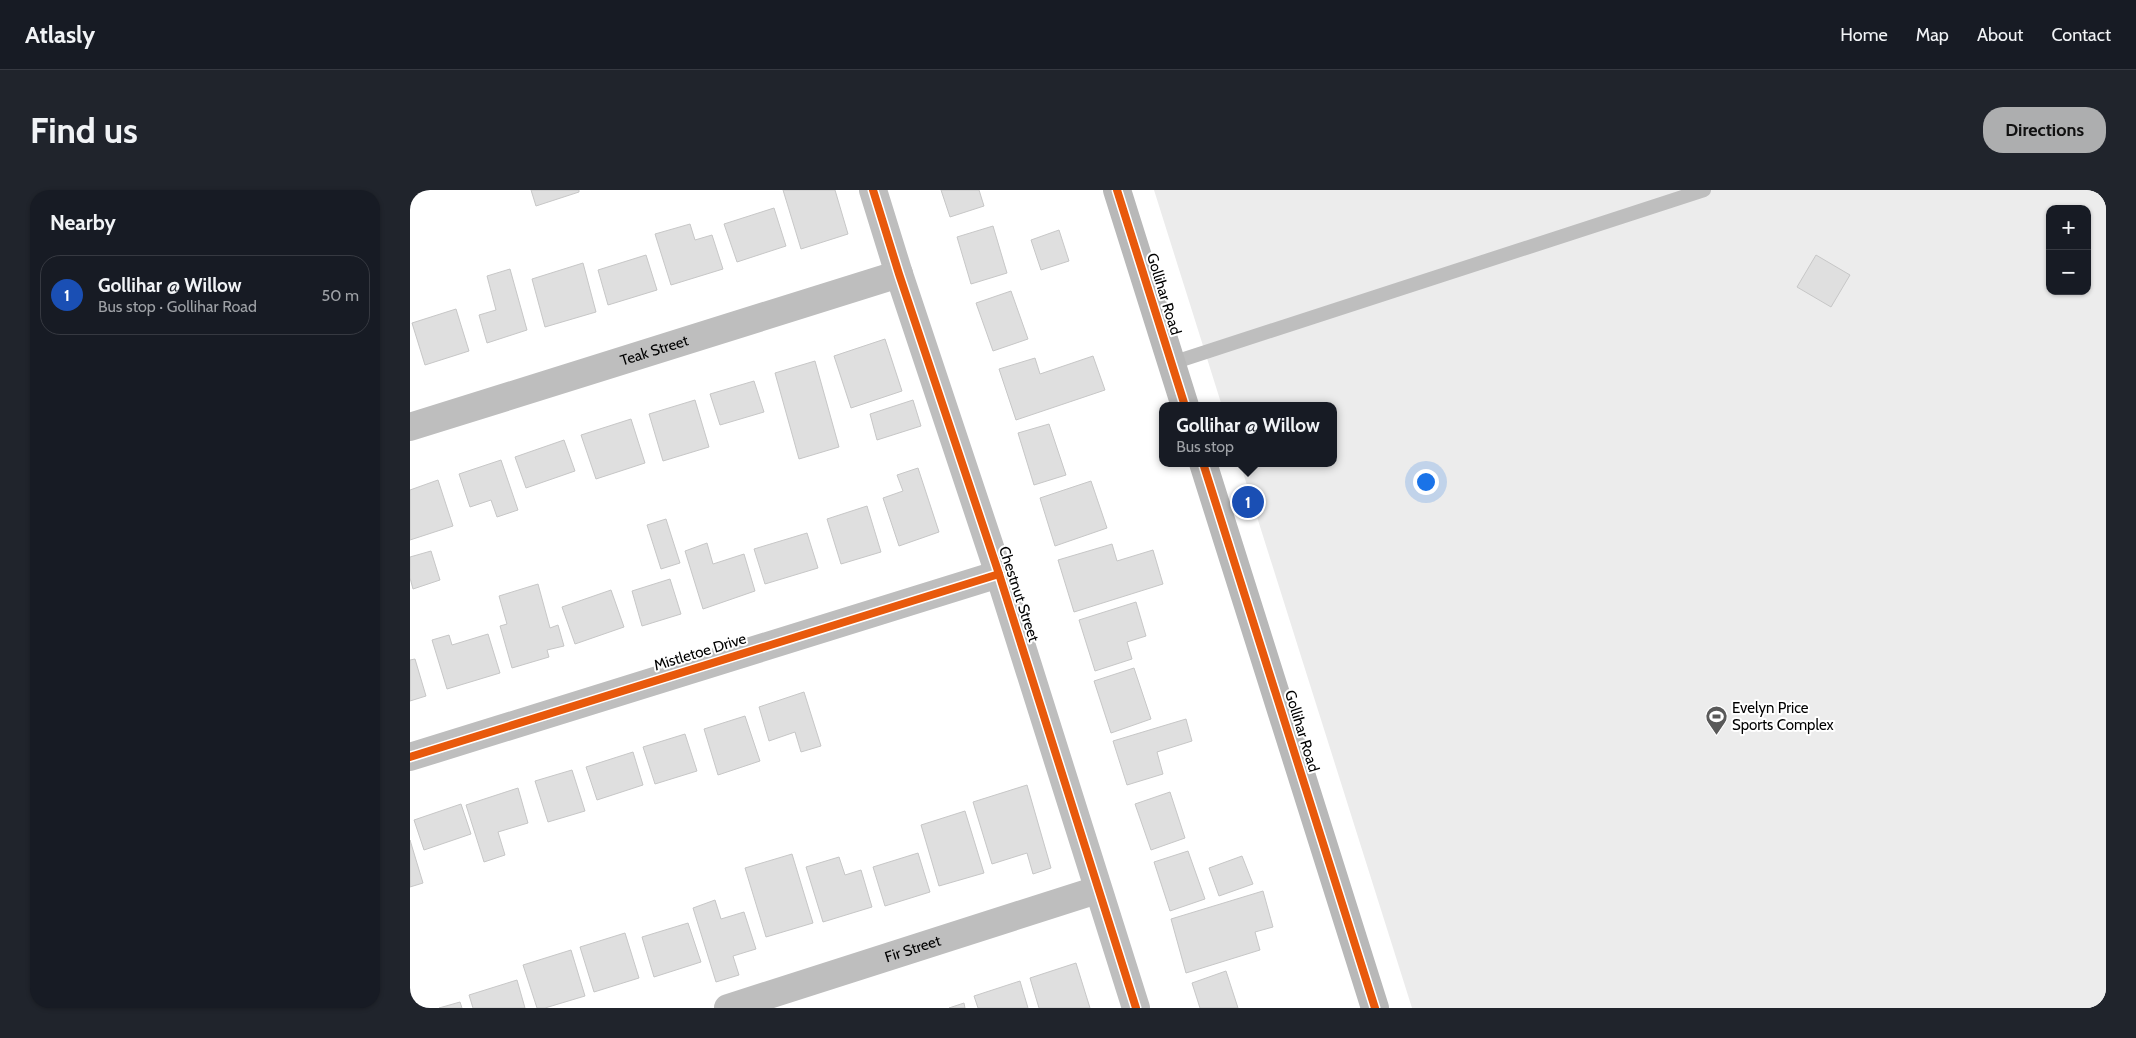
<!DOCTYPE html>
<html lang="en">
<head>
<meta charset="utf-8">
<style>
	:root { --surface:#171b24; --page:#20242c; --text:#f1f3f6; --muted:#9ea1a6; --line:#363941; --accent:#adaeaf }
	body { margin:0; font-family:Cabin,sans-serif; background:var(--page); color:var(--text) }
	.controls { position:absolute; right:15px; top:15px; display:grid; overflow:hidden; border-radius:10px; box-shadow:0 1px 4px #0004 }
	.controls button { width:45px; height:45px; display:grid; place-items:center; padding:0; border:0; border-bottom:1px solid var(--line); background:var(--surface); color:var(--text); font:25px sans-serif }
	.you { position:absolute; left:1015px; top:291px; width:18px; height:18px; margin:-12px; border:4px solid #fff; border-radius:50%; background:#1a73e8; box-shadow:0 0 0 8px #1a73e833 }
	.badge { display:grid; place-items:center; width:32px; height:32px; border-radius:50%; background:var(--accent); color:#fff; font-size:16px; font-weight:700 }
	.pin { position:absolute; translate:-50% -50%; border:2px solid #fff; box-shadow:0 1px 5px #0006 }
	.popup { position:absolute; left:749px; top:212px; width:178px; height:65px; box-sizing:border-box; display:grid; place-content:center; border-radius:10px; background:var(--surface); filter:drop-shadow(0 1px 4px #0005); font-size:16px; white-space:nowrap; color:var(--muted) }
	.popup b { font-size:19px; color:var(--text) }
	.popup::after { content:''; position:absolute; left:50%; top:100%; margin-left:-10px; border:10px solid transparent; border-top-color:var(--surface) }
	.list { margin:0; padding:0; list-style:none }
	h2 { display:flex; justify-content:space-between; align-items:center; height:65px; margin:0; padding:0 20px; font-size:21px }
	h2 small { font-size:16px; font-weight:400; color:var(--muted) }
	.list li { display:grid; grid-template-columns:32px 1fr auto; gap:15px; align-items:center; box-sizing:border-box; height:80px; margin:0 10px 10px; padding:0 10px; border:1px solid var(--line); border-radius:20px }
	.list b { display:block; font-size:19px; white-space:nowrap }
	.list p { margin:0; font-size:16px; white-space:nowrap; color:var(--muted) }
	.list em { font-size:16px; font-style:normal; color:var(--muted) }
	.map { position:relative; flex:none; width:1696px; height:818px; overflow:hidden; border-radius:20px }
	header { display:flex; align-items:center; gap:30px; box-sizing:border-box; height:70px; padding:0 25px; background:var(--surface); border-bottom:1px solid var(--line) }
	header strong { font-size:24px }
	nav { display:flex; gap:28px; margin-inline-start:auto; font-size:18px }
	.intro { display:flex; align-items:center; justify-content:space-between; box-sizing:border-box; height:120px; padding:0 30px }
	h1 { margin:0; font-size:35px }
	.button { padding:12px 22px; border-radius:20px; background:var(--accent); color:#111; font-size:18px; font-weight:700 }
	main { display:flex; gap:30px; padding:0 30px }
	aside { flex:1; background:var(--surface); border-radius:20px; box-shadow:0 1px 4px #0004 }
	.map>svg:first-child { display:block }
	.green { fill:#ececec; fill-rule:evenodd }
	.building { fill:#dfdfdf; stroke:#c7c7c7 }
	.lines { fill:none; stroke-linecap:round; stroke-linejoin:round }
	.lane { stroke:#bebebe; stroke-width:14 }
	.street { stroke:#bebebe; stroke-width:28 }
	.secondary { stroke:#b8b8b8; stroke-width:28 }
	.cycleway-casing { stroke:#fff; stroke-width:11 }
	.cycleway { stroke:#e8590c; stroke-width:8 }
	.labels { text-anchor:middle; stroke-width:4; stroke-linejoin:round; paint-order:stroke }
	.street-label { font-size:15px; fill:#000; stroke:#fff }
	.poi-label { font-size:15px; fill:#000; stroke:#fff; text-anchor:start }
</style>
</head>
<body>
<header>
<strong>Atlasly</strong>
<nav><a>Home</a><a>Map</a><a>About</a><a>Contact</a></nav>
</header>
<div class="intro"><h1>Find us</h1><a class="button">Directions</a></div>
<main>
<aside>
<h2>Nearby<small></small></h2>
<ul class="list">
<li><span class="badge" style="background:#1a4fb4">1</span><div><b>Gollihar @ Willow</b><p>Bus stop · Gollihar Road</p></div><em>50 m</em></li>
</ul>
</aside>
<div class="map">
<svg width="1696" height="818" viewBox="0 0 1696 818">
	<rect width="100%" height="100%" fill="#fff"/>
	<!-- green -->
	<path class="green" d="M744,0H1696V818H1002L830,273H923V216H812ZM1640,19H1677V101H1640Z"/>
	<!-- building -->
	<g class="building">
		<path d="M121,0H169V2L126,16Z"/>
		<path d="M373,0H425L438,44L391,59Z"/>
		<path d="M531,0H569L574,16L540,27Z"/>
		<path d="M364,18L376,56L327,72L314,34Z"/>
		<path d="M280,34L285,50L302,45L313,79L261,95L245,44Z"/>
		<path d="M583,36L597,83L561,94L547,47Z"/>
		<path d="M649,40L659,71L631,80L621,50Z"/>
		<path d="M236,65L247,100L198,115L188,80Z"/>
		<path d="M1406,65L1440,85L1421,117L1387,97Z"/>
		<path d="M173,73L186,122L135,137L122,89Z"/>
		<path d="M100,79L117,140L77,153L69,125L86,120L77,86Z"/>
		<path d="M601,101L618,149L583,161L566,113Z"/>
		<path d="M46,119L59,161L15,175L2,133Z"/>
		<path d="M475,149L492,201L441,218L424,166Z"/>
		<path d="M683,166L695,200L606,230L589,179L625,168L630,184Z"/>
		<path d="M405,171L429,257L389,269L365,183Z"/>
		<path d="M344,191L354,222L310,235L300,204Z"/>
		<path d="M285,210L299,257L253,271L239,224Z"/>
		<path d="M503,210L511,236L467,250L460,224Z"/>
		<path d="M221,229L235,273L186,289L171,245Z"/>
		<path d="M639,234L656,285L624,295L608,243Z"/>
		<path d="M154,250L165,281L116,298L105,267Z"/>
		<path d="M91,270L108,320L87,327L81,310L60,317L49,284Z"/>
		<path d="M508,278L529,342L489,356L473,308L493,301L487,285Z"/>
		<path d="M28,290L43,336L0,350V300Z"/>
		<path d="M681,291L697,338L645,356L630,308Z"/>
		<path d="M457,316L471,362L431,374L417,329Z"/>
		<path d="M256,329L270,373L251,379L237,335Z"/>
		<path d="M397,343L408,378L355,394L344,359Z"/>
		<path d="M297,353L303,374L334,364L345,401L293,419L275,361Z"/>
		<path d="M702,354L707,371L743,360L753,394L664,422L648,370Z"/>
		<path d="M21,361L30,390L3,399L0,388V367Z"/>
		<path d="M260,389L271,424L232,436L222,401Z"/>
		<path d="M128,394L140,438L148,435L154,456L137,460L139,467L102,478L90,436L97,434L89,406Z"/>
		<path d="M201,400L214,437L165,454L152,417Z"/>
		<path d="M726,412L736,446L717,452L722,469L685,481L669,430Z"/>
		<path d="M78,444L90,483L37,499L22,450L39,445L42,455Z"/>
		<path d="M5,469L16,506L0,511V470Z"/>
		<path d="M724,478L741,529L701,543L684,491Z"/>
		<path d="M394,502L411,556L391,562L385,542L359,551L349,517Z"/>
		<path d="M335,526L350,571L308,585L294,539Z"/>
		<path d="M776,529L782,551L747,562L753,584L717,595L703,551Z"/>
		<path d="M275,544L287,581L245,594L233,557Z"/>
		<path d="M223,562L233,595L187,610L176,577Z"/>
		<path d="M162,580L175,621L138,632L125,591Z"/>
		<path d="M617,595L641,678L623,684L617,663L582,674L563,612Z"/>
		<path d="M108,598L118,633L88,642L95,665L74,672L56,615Z"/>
		<path d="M760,602L775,648L741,660L725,614Z"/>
		<path d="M51,614L61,644L14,660L4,630Z"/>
		<path d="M555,621L574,683L529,696L511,635Z"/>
		<path d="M0,650L13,693L0,697Z"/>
		<path d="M778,661L795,709L760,721L744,672Z"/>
		<path d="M508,663L520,702L475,716L463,677Z"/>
		<path d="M382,664L403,733L356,747L335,678Z"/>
		<path d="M832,666L843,694L809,706L799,678Z"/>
		<path d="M429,667L435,685L451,680L462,717L413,732L396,677Z"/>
		<path d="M853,701L863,737L845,742L850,760L776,783L761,729Z"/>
		<path d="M305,710L311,729L334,722L346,759L323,766L329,785L306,792L283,718Z"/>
		<path d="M278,733L291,772L244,787L232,747Z"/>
		<path d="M215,743L229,788L184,802L170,757Z"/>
		<path d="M161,760L175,806L135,818H127L113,775Z"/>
		<path d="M666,773L680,818H629L620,788Z"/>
		<path d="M816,781L828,818H790L782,793Z"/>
		<path d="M107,790L115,818H63L59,805Z"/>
		<path d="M610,791L618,818H568L564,806Z"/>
		<path d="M50,812L52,818H29Z"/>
		<path d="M554,813L555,818H539Z"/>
	</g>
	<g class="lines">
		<!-- lane -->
		<path class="lane" d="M762,173L1294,0"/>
		<!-- street -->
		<g class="street">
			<path d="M463,0L489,84L589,384L726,818"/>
			<path id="s1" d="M0,237L489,84"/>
			<path d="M0,567L589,384"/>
			<path id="s2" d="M318,818L687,700"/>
		</g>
		<!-- secondary -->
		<g class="secondary">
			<path d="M707,0L775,216"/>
			<path d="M793,273L965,818"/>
		</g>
		<defs>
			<g id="cycleway">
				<path d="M463,0L489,84L589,384L726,818"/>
				<path d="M707,0L775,216"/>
				<path d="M793,273L965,818"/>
				<path d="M0,567L589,384"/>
			</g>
		</defs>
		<!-- cycleway casing -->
		<use href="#cycleway" class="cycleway-casing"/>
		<!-- cycleway -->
		<use href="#cycleway" class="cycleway"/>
	</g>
	<!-- icons -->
	<defs>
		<symbol id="stadium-pin" viewBox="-11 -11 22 30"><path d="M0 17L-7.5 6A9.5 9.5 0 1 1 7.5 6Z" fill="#595959" stroke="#fff"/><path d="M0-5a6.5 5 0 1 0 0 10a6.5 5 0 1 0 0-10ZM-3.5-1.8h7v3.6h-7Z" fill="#fff"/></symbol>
	</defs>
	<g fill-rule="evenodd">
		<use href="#stadium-pin" x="1294" y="514" width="25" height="34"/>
	</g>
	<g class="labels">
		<!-- street labels -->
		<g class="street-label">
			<text transform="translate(754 104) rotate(73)" y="5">Gollihar Road</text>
			<text dy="5" stroke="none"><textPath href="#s1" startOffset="256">Teak Street</textPath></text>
			<text transform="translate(609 404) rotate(72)" y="5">Chestnut Street</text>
			<text transform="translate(290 462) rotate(-17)" y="5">Mistletoe Drive</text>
			<text transform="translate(892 541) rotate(73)" y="5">Gollihar Road</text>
			<text dy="5" stroke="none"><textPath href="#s2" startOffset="194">Fir Street</textPath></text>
		</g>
		<!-- poi labels -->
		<g class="poi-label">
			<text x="1322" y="523">Evelyn Price<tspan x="1322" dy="17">Sports Complex</tspan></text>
		</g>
	</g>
</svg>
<div class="controls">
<button>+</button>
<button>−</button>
</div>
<div class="you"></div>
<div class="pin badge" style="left:838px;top:312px;background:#1a4fb4">1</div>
<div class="popup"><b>Gollihar @ Willow</b>Bus stop</div>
</div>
</main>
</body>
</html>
